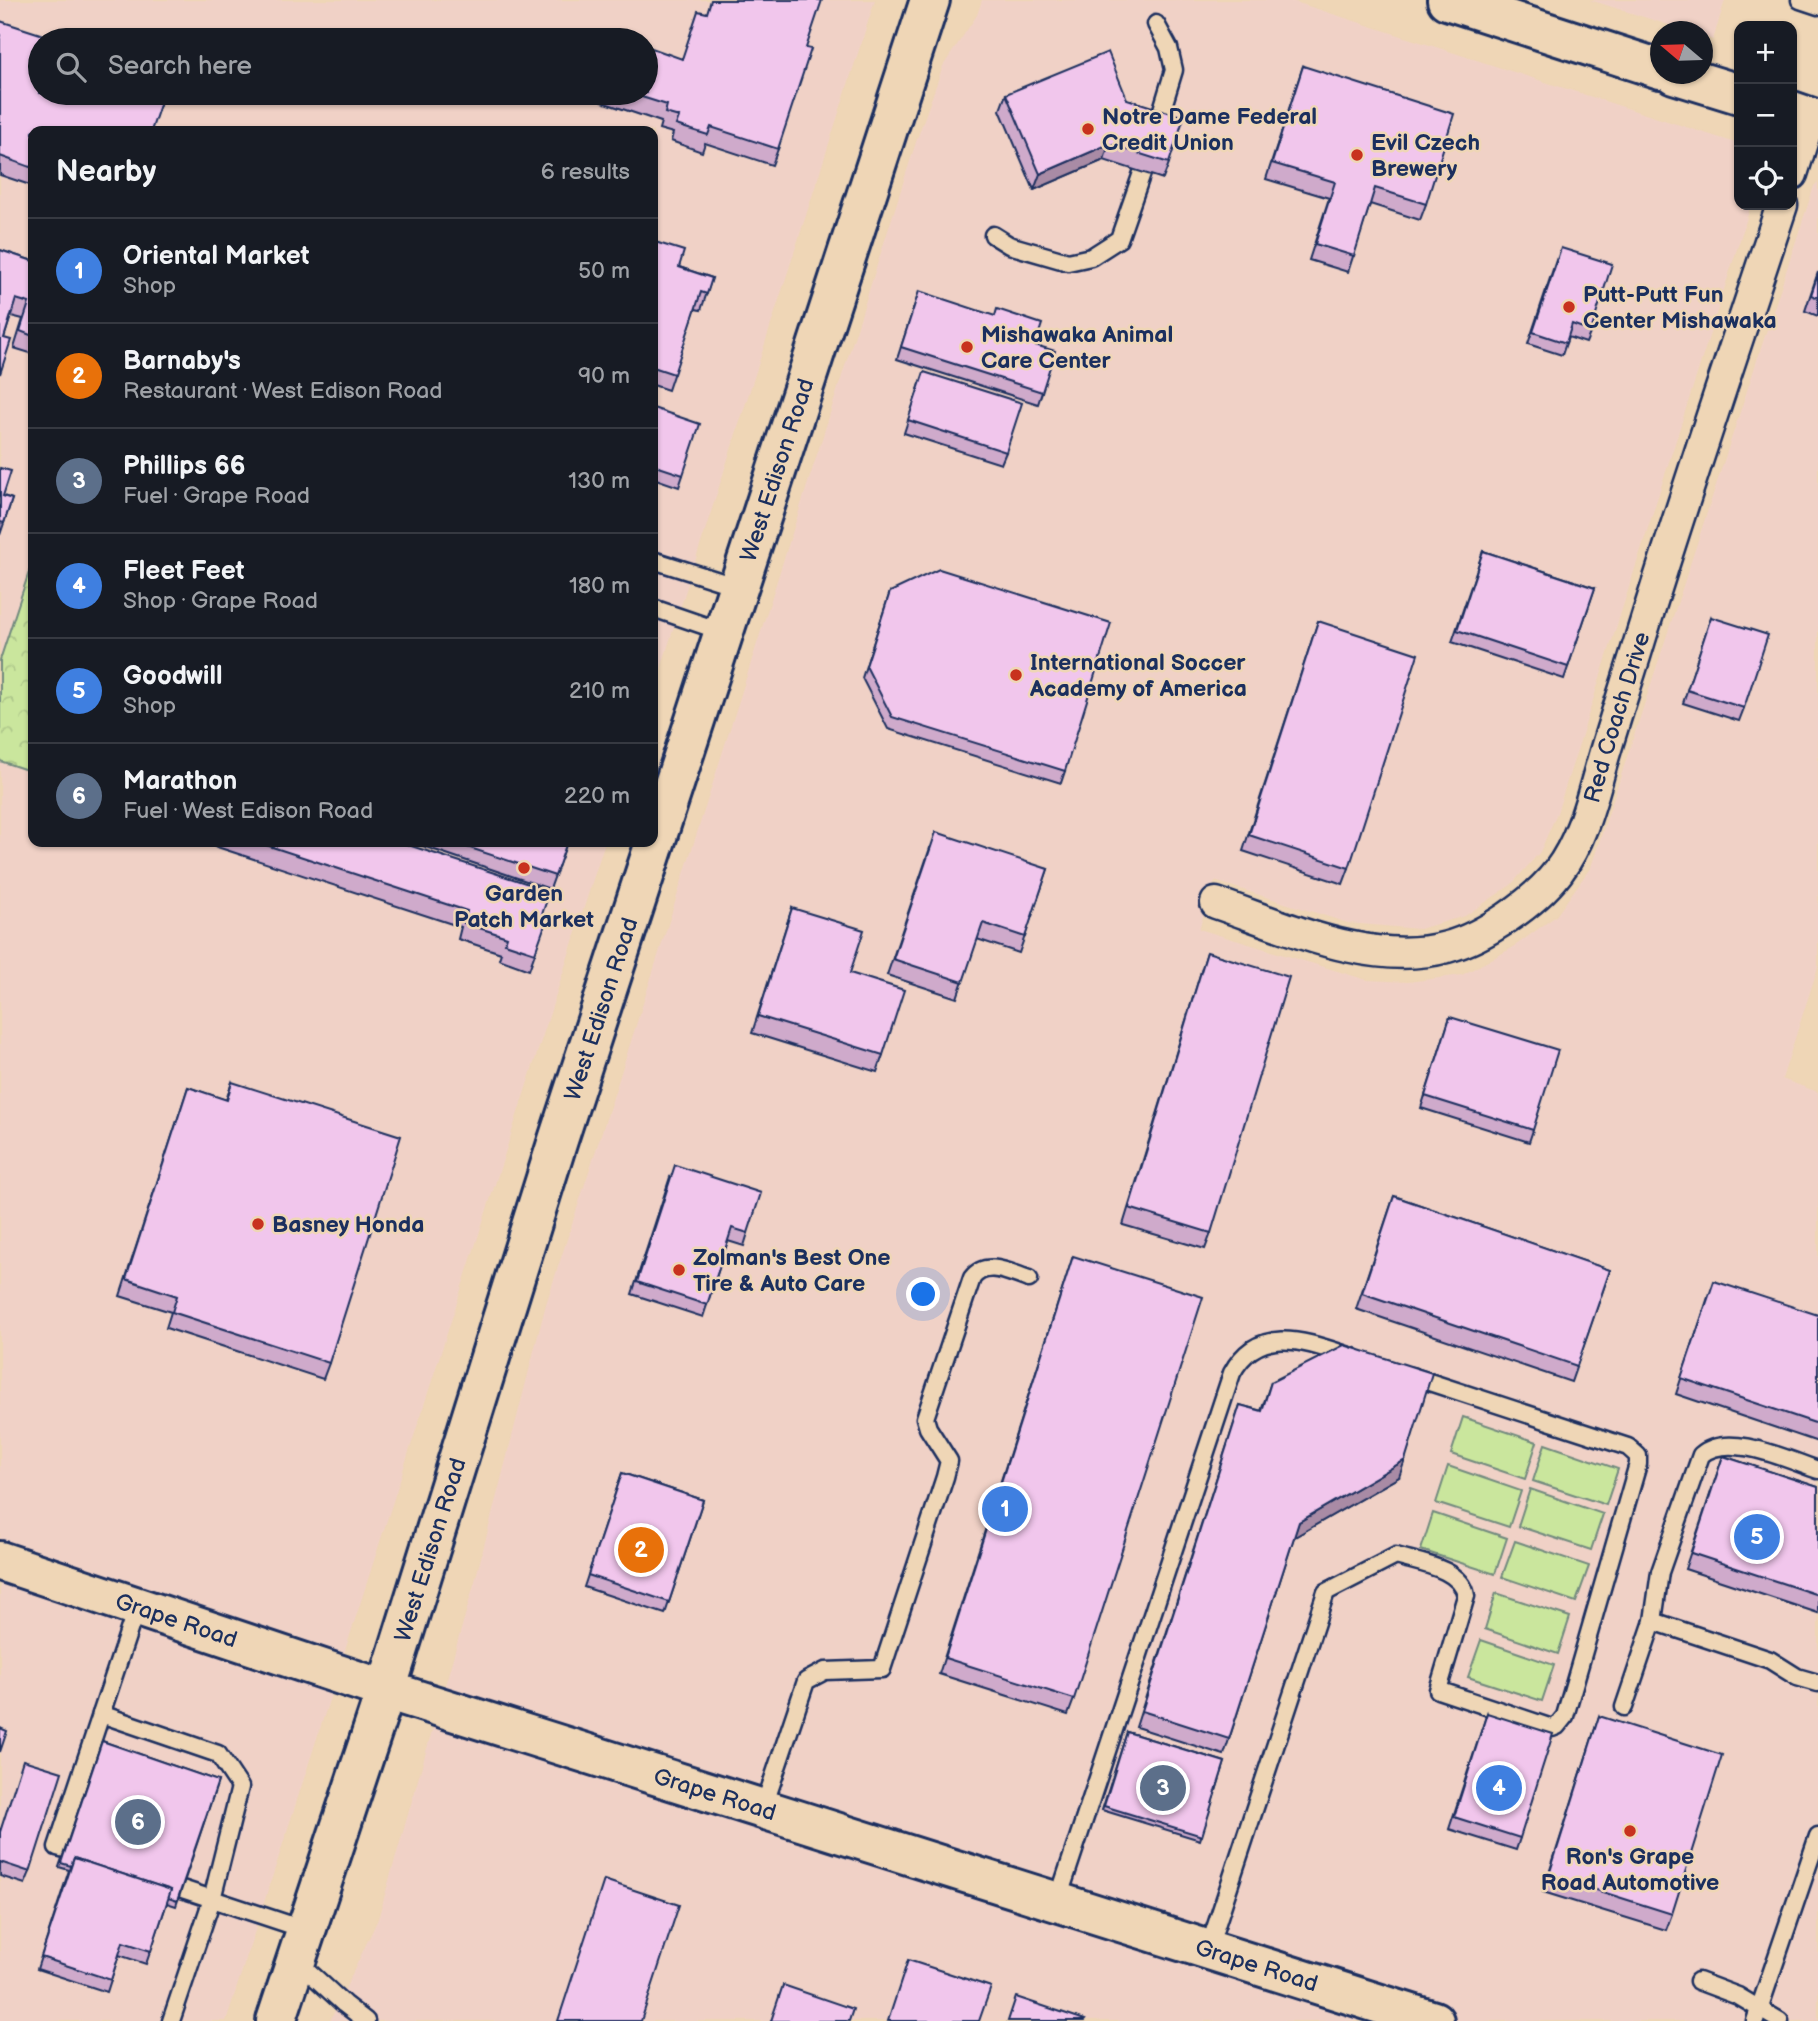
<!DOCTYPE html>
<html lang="en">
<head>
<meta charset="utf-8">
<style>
	:root { --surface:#171b24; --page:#242831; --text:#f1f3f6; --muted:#9ea1a6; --line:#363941; --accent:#c8321e }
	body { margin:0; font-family:"Balsamiq Sans",sans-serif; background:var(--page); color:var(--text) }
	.controls { position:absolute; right:21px; top:21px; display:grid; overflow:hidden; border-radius:14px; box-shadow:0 2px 5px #0004 }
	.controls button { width:63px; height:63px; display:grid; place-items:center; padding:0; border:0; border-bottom:2px solid var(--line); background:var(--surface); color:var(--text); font:35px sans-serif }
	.compass { position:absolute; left:1650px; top:21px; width:63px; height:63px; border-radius:50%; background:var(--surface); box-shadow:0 2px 5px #0004; rotate:289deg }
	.you { position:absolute; left:924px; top:1295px; width:24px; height:24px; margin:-18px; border:5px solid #fff; border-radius:50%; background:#1a73e8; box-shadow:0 0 0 10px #1a73e833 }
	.badge { display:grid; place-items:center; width:46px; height:46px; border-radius:50%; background:var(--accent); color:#fff; font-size:23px; font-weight:700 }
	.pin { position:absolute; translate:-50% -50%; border:4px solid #fff; box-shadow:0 2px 7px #0006 }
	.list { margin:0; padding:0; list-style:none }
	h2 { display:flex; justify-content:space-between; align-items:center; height:91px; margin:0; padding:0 28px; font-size:30px }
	h2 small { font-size:23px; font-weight:400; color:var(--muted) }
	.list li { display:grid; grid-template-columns:46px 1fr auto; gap:21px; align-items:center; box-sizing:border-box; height:105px; padding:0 28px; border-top:2px solid var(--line) }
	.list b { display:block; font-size:26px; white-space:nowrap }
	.list p { margin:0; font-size:23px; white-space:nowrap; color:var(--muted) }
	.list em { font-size:23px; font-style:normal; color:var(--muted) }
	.icon { flex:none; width:38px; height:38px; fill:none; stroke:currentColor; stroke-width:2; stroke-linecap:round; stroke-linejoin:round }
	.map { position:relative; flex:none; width:1818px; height:2021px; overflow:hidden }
	.search { position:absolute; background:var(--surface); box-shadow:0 2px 5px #0004; left:28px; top:28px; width:630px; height:77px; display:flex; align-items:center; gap:18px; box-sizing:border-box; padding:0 24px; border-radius:38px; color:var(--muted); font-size:26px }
	.panel { position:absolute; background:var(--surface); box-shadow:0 2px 5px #0004; left:28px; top:126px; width:630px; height:721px; border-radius:14px }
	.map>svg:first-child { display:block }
	.built { fill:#f0d1c6; fill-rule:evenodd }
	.forest { fill:url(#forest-crowns); stroke:#728a7e; stroke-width:2 }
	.pitch { fill:#cae69d; stroke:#728a7e; stroke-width:2 }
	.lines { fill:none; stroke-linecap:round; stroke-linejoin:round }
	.service-casing { stroke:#1b2f5e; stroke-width:21 }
	.minor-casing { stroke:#1b2f5e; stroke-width:35 }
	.tertiary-casing { stroke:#1b2f5e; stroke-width:44 }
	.secondary-casing { stroke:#1b2f5e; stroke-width:44 }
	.service { stroke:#efd6b6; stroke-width:16 }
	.minor { stroke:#efd6b6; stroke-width:30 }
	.tertiary { stroke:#efd6b6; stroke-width:38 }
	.secondary { stroke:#efd6b6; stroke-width:38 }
	.wall { fill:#cfaacb; stroke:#1b2f5e; stroke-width:2 }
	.shaded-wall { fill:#a98ba5; stroke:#1b2f5e; stroke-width:2 }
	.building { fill:#f1c6ec; stroke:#1b2f5e; stroke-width:2 }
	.poi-dot { fill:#c8321e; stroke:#efd6b6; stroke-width:2.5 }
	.labels { text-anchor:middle; stroke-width:5; stroke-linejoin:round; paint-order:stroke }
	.poi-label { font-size:23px; font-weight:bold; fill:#1b2f5e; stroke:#efd6b6; text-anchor:start }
	.street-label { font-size:23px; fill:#1b2f5e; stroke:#efd6b6 }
</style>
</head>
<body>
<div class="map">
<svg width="1818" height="2021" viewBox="0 0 1818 2021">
	<defs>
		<pattern id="forest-crowns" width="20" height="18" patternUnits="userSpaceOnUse" patternTransform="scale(1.75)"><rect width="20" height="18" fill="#cae69d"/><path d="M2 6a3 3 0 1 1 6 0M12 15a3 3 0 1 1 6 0" fill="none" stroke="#adc68a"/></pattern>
	</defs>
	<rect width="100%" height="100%" fill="#efd6b6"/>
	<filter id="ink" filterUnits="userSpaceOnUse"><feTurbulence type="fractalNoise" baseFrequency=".0143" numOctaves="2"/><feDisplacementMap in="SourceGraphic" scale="14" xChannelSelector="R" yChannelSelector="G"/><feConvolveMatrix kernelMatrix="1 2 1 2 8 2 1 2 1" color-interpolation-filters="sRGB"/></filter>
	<g filter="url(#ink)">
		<!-- built -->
		<g class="built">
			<path d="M0,0H875L653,693V131H33V842H605L226,2021H0ZM40,40H646V93H40Z"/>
			<path d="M982,0H1289L1739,144V205H1751L1557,813L1540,852L1511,885L1465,916L1419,929L1348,923L1215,881L1199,929L1367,980L1408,982L1462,975L1512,948L1556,916L1591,867L1814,186L1818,182V967L1782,1079L1818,1092V2021H330L378,1919L475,1581L546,1304L619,1079L917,139L943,66L977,15Z"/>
			<path d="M1590,0H1725L1713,40L1703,36L1702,32L1688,31Z"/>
		</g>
		<!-- forest -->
		<path class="forest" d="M33,560V772L0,761V660Z"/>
		<!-- pitch -->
		<g class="pitch">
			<path d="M1463,1417L1537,1442L1525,1479L1451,1454Z"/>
			<path d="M1545,1444L1618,1469L1606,1505L1533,1481Z"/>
			<path d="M1448,1466L1521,1491L1509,1527L1436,1503Z"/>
			<path d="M1530,1489L1603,1514L1591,1550L1518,1526Z"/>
			<path d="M1433,1513L1507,1538L1495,1574L1421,1550Z"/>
			<path d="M1515,1541L1589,1566L1576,1602L1502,1577Z"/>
			<path d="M1496,1593L1570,1617L1558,1654L1485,1629Z"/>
			<path d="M1481,1640L1554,1665L1542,1701L1468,1677Z"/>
		</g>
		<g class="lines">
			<defs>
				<g id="service">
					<path d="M1800,0L1818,6"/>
					<path d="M1156,24L1169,48L1174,70L1157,126"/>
					<path d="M993,235L1009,245L1068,262L1091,257L1119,239L1142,173"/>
					<path d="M653,560L738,587"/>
					<path d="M653,608L723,632"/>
					<path d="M1653,1621L1770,1660L1797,1677L1818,1683"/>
					<path d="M1624,1707L1653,1621L1660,1572L1701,1455C1728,1431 1788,1460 1818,1470"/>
					<path d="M101,1714L218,1754L240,1787L212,1899L171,2021"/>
					<path d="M763,1809L806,1681L825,1671L882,1669L945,1477L949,1461L928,1428L925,1418L972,1278C986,1259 1010,1273 1029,1279"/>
					<path d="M65,1849L57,1847L137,1606"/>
					<path d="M182,1889L306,1930"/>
					<path d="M1057,1902L1232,1373C1259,1321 1311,1344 1353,1357"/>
					<path d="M1208,1950L1326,1592L1396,1556C1419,1563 1462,1568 1466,1596L1438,1690L1552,1728L1557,1726L1565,1716L1638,1464V1456L1628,1447L1411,1376"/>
					<path d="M297,1961L344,2004L366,2021"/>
					<path d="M1698,1981L1738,1996L1780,2021"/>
					<path d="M1755,2021L1818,1836"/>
				</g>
				<g id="minor">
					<path d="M1792,174L1810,117"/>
					<path id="s1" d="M1216,903C1287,927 1372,968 1447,947C1484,937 1534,903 1558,872C1584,838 1593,792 1605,752C1616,715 1628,679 1639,643C1684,496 1734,351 1782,205"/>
				</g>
				<g id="tertiary">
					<path id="s2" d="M386,1690L558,1140L930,0"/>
				</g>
				<g id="secondary">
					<path d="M1447,0L1660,69"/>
					<path d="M1674,74L1739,94"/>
					<path d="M1792,111L1818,120"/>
					<path id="s3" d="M0,1561L386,1690L1434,2021"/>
					<path d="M276,2021L386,1690"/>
				</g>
			</defs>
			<!-- service casing -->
			<use href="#service" class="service-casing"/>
			<!-- minor casing -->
			<use href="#minor" class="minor-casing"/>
			<!-- tertiary casing -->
			<use href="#tertiary" class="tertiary-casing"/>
			<!-- secondary casing -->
			<use href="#secondary" class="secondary-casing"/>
			<!-- service -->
			<use href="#service" class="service"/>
			<!-- minor -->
			<use href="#minor" class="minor"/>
			<!-- tertiary -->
			<use href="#tertiary" class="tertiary"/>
			<!-- secondary -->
			<use href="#secondary" class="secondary"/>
		</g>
		<!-- wall -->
		<g class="wall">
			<path d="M0,21L33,131V186L0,175Z"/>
			<path d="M806,48L778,149L772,165L705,143L702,152L671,141L673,133L659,129L661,122L602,102L605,93H646L682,58Z"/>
			<path d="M1303,66L1426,204L1420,220L1370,204L1348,272L1309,260L1329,198L1266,179Z"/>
			<path d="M1006,94L1127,99L1169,163L1163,179L1104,160L1034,190L1000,110Z"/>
			<path d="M0,250L33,261V354L14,348L23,319L11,316L4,338Z"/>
			<path d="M653,250L679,267L712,278L701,310L695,309L668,390L653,385Z"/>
			<path d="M1556,260L1591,331L1586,343L1568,337L1562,355L1528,344Z"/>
			<path d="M1818,272V316L1805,311Z"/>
			<path d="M915,304L1035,345L1042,392L1038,404L897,359Z"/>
			<path d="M920,384L1006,452L1001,464L904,433Z"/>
			<path d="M653,408L683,475L679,487L653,478Z"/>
			<path d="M0,468L3,496L12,499L0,535Z"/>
			<path d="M1483,551L1595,588L1564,679L1452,642Z"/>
			<path d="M890,592L1065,771L1061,783L888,729L862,678Z"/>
			<path d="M1711,617L1744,708L1739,721L1683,703Z"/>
			<path d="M1318,621L1349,868L1343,884L1243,851Z"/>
			<path d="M202,842H399L540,920L535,953L529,970L499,959L501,953L458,939L461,927Z"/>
			<path d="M411,842H567L550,889Z"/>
			<path d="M930,848L1048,869L1019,953L977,939L957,998L887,975Z"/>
			<path d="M792,908L850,973L883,1055L877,1072L752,1033Z"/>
			<path d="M1207,952L1211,1233L1205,1249L1123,1225Z"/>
			<path d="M1450,1017L1533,1130L1529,1142L1421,1108Z"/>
			<path d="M232,1082L329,1363L323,1379L166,1328L171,1312L120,1296L188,1087L226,1100Z"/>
			<path d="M670,1177L748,1233L744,1246L728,1241L703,1317L632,1294Z"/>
			<path d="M1394,1196L1610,1270L1571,1382L1356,1309Z"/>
			<path d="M1073,1256L1074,1699L1068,1715L939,1674Z"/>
			<path d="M1708,1297L1818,1315V1442L1676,1394Z"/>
			<path d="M1271,1382L1399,1477L1294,1537L1224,1755L1136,1727L1240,1405L1261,1411Z"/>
			<path d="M1723,1456L1818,1487V1613L1685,1569Z"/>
			<path d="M622,1473L703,1500L665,1614L584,1587Z"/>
			<path d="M1487,1713L1520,1838L1516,1850L1449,1829Z"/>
			<path d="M1599,1716L1672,1914L1666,1930L1543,1892Z"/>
			<path d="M1127,1732L1225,1762L1200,1840L1102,1810Z"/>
			<path d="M102,1741L218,1781L176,1906L167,1903L146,1964L119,1955L107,1992L37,1969L69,1870L59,1867Z"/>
			<path d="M0,1830L30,1872L25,1884L0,1876Z"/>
		</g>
		<!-- shaded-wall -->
		<g class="shaded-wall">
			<path d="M1109,144L1104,160L1034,190L1040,174Z"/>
			<path d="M1405,1460L1399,1477L1293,1538L1299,1522Z"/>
		</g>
		<!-- building -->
		<g class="building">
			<path d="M711,0H822L806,48L811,49L778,149L711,127L708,135L676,125L679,117L665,113L667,105L629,93H646V46L682,59L698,11L707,13Z"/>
			<path d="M0,21L59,40H40V93H164L151,131H33V168L0,156Z"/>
			<path d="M1108,52L1127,99L1184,117L1169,163L1109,144L1040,174L1006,94Z"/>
			<path d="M1303,66L1454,114L1426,204L1375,188L1354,256L1315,244L1335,182L1272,163Z"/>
			<path d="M655,242L684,251L679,267L712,278L707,294L701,292L674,374L653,367V251Z"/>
			<path d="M1561,248L1612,264L1591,331L1572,324L1566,343L1533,332Z"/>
			<path d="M0,250L33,261V336L20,331L29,303L16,299L4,338L11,340L0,374Z"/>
			<path d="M1818,274V298L1811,295Z"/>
			<path d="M919,291L995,316L997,309L1042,324L1035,345L1055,351L1042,392L901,347Z"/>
			<path d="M924,372L1022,403L1006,452L908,420Z"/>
			<path d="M653,408L700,424L683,475L653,465Z"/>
			<path d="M0,468L11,471L3,496L12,499L4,523L0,522Z"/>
			<path d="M1483,551L1595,588L1568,667L1457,630Z"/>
			<path d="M939,569L1111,623L1065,771L892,717L866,666L890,592Z"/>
			<path d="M1711,617L1768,635L1744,708L1687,690Z"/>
			<path d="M1318,621L1418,654L1349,868L1249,835Z"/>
			<path d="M936,832L1048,869L1025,937L983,923L963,982L893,959Z"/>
			<path d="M257,842H399L550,891L540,920L546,922L535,953L505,943L507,937L464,923L467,911Z"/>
			<path d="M452,842H567L555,876Z"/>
			<path d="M792,908L864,930L850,973L904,990L883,1055L758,1016Z"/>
			<path d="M1207,952L1289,977L1211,1233L1129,1208Z"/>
			<path d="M1450,1017L1558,1050L1533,1130L1425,1096Z"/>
			<path d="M232,1082L401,1136L329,1363L172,1312L177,1296L126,1279L188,1087L227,1100Z"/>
			<path d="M675,1165L761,1193L748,1233L732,1228L707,1305L637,1282Z"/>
			<path d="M1394,1196L1610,1270L1577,1366L1362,1293Z"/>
			<path d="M1073,1256L1203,1297L1074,1699L945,1658Z"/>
			<path d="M1714,1281L1818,1315V1424L1681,1378Z"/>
			<path d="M1344,1345L1432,1373L1405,1460L1299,1522L1229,1739L1142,1711L1240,1405L1262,1411L1271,1382Z"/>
			<path d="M1723,1456L1818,1487V1595L1691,1553Z"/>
			<path d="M622,1473L703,1500L669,1602L588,1575Z"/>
			<path d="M1487,1713L1553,1734L1520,1838L1454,1817Z"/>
			<path d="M1599,1716L1722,1755L1672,1914L1549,1875Z"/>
			<path d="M0,1728L7,1731L0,1752Z"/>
			<path d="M1127,1732L1225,1762L1202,1836L1104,1806Z"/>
			<path d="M102,1741L218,1781L177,1901L168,1898L171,1890L74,1858L71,1866L61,1863Z"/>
			<path d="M23,1760L62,1772L30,1872L0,1862V1832Z"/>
			<path d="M74,1858L171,1890L151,1951L123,1942L111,1980L41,1957Z"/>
			<path d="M604,1880L679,1905L641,2021H558Z"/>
			<path d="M908,1960L991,1987L979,2021H888Z"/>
			<path d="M783,1985L853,2009L849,2021H771Z"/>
			<path d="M1016,1997L1085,2020L1084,2021H1008Z"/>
		</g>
	</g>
	<!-- markers -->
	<g class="poi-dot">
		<circle cx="1088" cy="129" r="7"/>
		<circle cx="1357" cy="155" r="7"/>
		<circle cx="1569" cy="307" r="7"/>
		<circle cx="967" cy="347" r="7"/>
		<circle cx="1016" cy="675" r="7"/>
		<circle cx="524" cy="868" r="7"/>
		<circle cx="258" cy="1224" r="7"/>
		<circle cx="679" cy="1270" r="7"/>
		<circle cx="1630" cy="1831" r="7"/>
	</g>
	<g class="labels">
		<!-- poi labels -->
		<g class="poi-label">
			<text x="1102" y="124">Notre Dame Federal<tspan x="1102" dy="26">Credit Union</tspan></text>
			<text x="1371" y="150">Evil Czech<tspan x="1371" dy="26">Brewery</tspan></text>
			<text x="1583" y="302">Putt-Putt Fun<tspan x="1583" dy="26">Center Mishawaka</tspan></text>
			<text x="981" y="342">Mishawaka Animal<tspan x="981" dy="26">Care Center</tspan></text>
			<text x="1030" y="670">International Soccer<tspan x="1030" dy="26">Academy of America</tspan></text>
			<text x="524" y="901" text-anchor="middle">Garden<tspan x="524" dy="26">Patch Market</tspan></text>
			<text x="272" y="1232">Basney Honda</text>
			<text x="693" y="1265">Zolman's Best One<tspan x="693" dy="26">Tire &amp; Auto Care</tspan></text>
			<text x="1630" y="1864" text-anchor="middle">Ron's Grape<tspan x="1630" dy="26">Road Automotive</tspan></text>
		</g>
		<!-- street labels -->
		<g class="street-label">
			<text dy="8" stroke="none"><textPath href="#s2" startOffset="1281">West Edison Road</textPath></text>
			<text dy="8" stroke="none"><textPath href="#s1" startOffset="541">Red Coach Drive</textPath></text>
			<text dy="8" stroke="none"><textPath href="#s2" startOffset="714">West Edison Road</textPath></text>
			<text dy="8" stroke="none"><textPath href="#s2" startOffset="147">West Edison Road</textPath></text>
			<text dy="8" stroke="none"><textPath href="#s3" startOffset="186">Grape Road</textPath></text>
			<text dy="8" stroke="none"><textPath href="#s3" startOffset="752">Grape Road</textPath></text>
			<text dy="8" stroke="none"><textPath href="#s3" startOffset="1320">Grape Road</textPath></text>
		</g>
	</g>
</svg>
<div class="controls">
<button>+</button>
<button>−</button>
<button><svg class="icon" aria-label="locate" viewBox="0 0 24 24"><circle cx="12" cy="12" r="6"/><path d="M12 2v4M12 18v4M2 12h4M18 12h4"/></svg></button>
</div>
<svg class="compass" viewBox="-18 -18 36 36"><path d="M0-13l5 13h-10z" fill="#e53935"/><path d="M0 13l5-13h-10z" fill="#9ea1a6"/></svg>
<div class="you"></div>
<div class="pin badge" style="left:1005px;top:1509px;background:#3f7fe0">1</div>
<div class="pin badge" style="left:641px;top:1550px;background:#e8710a">2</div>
<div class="pin badge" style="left:1163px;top:1788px;background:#5c6f8a">3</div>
<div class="pin badge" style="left:1499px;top:1788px;background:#3f7fe0">4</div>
<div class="pin badge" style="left:1757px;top:1537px;background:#3f7fe0">5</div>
<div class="pin badge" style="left:138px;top:1822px;background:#5c6f8a">6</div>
<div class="search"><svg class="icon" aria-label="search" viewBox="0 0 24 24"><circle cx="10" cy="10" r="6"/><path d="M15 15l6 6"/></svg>Search here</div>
<section class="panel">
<h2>Nearby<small>6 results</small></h2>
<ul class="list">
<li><span class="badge" style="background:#3f7fe0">1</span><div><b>Oriental Market</b><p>Shop</p></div><em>50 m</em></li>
<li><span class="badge" style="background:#e8710a">2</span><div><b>Barnaby's</b><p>Restaurant · West Edison Road</p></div><em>90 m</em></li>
<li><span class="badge" style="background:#5c6f8a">3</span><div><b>Phillips 66</b><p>Fuel · Grape Road</p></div><em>130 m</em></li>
<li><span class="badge" style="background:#3f7fe0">4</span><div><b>Fleet Feet</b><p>Shop · Grape Road</p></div><em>180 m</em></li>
<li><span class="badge" style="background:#3f7fe0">5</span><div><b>Goodwill</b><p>Shop</p></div><em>210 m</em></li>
<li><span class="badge" style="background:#5c6f8a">6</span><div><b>Marathon</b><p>Fuel · West Edison Road</p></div><em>220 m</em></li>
</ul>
</section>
</div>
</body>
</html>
